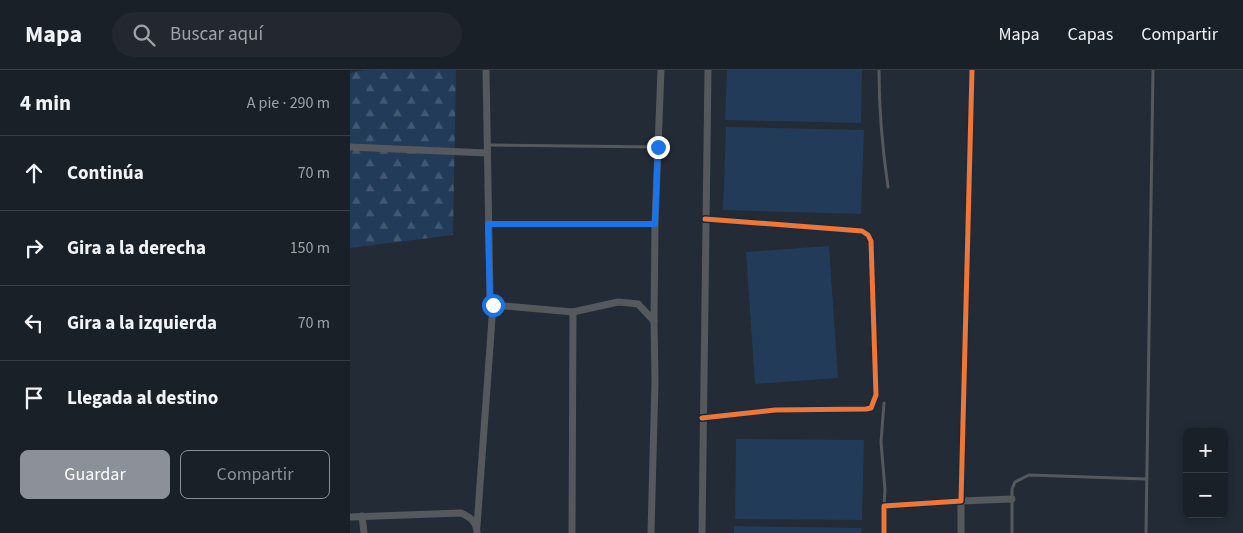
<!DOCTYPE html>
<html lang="es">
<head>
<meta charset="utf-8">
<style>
	:root { --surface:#1a2028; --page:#232830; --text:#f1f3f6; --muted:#9fa3a8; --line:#383e45; --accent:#8c9099 }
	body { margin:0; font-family:"Source Sans 3",sans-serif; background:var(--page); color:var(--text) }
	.controls { position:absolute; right:15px; bottom:15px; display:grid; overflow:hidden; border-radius:8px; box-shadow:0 2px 8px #0003 }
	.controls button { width:45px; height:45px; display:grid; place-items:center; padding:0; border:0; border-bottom:1px solid var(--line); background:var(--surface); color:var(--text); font:25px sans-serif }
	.stop { position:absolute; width:15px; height:15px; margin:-11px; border:4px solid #1a73e8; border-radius:50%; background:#fff }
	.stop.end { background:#1a73e8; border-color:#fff; box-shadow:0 1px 5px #0008 }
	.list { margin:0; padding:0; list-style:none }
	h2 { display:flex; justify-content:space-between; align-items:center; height:65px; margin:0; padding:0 20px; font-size:21px }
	h2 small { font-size:16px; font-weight:400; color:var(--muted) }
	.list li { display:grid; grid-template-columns:32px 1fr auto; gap:15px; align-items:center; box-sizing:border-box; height:75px; padding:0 20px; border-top:1px solid var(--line) }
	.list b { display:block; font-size:19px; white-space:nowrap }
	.list em { font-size:16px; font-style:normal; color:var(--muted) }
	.actions { display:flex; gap:10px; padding:15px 20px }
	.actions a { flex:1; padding:11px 0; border:1px solid var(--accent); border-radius:8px; text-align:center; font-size:18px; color:var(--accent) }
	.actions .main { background:var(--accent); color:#fff }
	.icon { flex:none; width:28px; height:28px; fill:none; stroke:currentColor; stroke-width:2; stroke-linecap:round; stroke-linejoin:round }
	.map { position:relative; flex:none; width:893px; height:463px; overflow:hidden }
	header { display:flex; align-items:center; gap:30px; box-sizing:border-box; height:70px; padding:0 25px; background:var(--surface); border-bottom:1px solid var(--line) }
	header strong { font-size:24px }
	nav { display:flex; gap:28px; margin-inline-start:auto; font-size:18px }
	.search { width:350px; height:45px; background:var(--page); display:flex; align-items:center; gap:12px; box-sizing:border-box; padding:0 18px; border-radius:28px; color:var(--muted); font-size:19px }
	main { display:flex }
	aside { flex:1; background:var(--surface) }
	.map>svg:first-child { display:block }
	.forest { fill:url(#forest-firs) }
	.pitch { fill:#223b59 }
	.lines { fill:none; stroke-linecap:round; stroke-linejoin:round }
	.service { stroke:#55595d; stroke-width:3 }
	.minor { stroke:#55595d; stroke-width:7 }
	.cycleway-casing { stroke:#1a2a3e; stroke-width:8 }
	.cycleway { stroke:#f07635; stroke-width:5 }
	.route { stroke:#1a73e8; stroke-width:6 }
</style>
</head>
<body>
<header>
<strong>Mapa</strong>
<div class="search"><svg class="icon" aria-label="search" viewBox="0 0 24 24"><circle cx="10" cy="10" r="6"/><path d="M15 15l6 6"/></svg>Buscar aquí</div>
<nav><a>Mapa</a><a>Capas</a><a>Compartir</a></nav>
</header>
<main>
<aside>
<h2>4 min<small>A pie · 290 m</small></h2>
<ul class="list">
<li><svg class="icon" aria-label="ahead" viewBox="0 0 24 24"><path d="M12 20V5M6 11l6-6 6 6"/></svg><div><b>Continúa</b></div><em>70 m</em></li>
<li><svg class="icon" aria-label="right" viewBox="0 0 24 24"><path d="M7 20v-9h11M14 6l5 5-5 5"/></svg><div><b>Gira a la derecha</b></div><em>150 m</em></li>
<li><svg class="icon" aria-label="left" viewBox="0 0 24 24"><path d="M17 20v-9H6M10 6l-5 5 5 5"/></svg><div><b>Gira a la izquierda</b></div><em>70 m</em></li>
<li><svg class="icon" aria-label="arrive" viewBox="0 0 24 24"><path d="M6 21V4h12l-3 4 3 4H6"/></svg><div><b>Llegada al destino</b></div></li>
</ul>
<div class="actions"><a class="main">Guardar</a><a>Compartir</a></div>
</aside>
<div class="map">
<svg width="893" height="463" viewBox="0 0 893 463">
	<defs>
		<pattern id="forest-firs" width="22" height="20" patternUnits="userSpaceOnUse" patternTransform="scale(1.25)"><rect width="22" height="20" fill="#223b59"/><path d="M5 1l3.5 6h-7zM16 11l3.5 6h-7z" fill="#425872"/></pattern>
	</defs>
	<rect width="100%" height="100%" fill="#222b36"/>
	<!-- forest -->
	<path class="forest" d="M14,0H106L103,165L0,178V3Z"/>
	<!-- pitch -->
	<g class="pitch">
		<path d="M377,0H512L511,53L375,50Z"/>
		<path d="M376,57L514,60L511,144L373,140Z"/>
		<path d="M479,176L488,308L405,314L396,182Z"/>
		<path d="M386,369L514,370L512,450L385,449Z"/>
		<path d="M384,456L512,458L511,463H384Z"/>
	</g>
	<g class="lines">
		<!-- service -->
		<g class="service">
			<path d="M529,0C529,42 532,76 538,117"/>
			<path d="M137,75L308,77"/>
			<path d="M138,154H305"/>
			<path d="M534,435L535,420L531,372L534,333"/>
			<path d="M662,463V419L665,412L679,405L796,409"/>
			<path d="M796,463L803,0"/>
		</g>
		<!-- minor -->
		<g class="minor">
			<path d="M136,0L140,229L143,235L223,242L268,232L279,233L288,234L304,251"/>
			<path d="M0,77L137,83"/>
			<path d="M352,348L425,340L516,339L521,338L526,325L521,171L518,165L512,161L355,149"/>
			<path d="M12,446L14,463"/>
			<path d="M0,447L111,443C120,447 127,452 127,463"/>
			<path d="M127,456L143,235"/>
			<path d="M222,463L223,242"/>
			<path d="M301,463L305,311L304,251L305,154L311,0"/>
			<path d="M352,463L358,0"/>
			<path d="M534,463V436L611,431L622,0"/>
			<path d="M611,463V431L662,429"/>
		</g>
		<defs>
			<g id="cycleway">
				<path d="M352,348L425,340L516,339L521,338L526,325L521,171L518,165L512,161L355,149"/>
				<path d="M534,463V436L611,431L622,0"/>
			</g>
		</defs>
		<!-- cycleway casing -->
		<use href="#cycleway" class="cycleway-casing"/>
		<!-- cycleway -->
		<use href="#cycleway" class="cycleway"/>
	</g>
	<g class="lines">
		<!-- route -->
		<path class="route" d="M143,235L140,230L138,154H305L308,77"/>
	</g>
</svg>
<div class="controls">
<button>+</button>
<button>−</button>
</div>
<div class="stop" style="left:143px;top:235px"></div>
<div class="stop end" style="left:308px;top:77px"></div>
</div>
</main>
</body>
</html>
